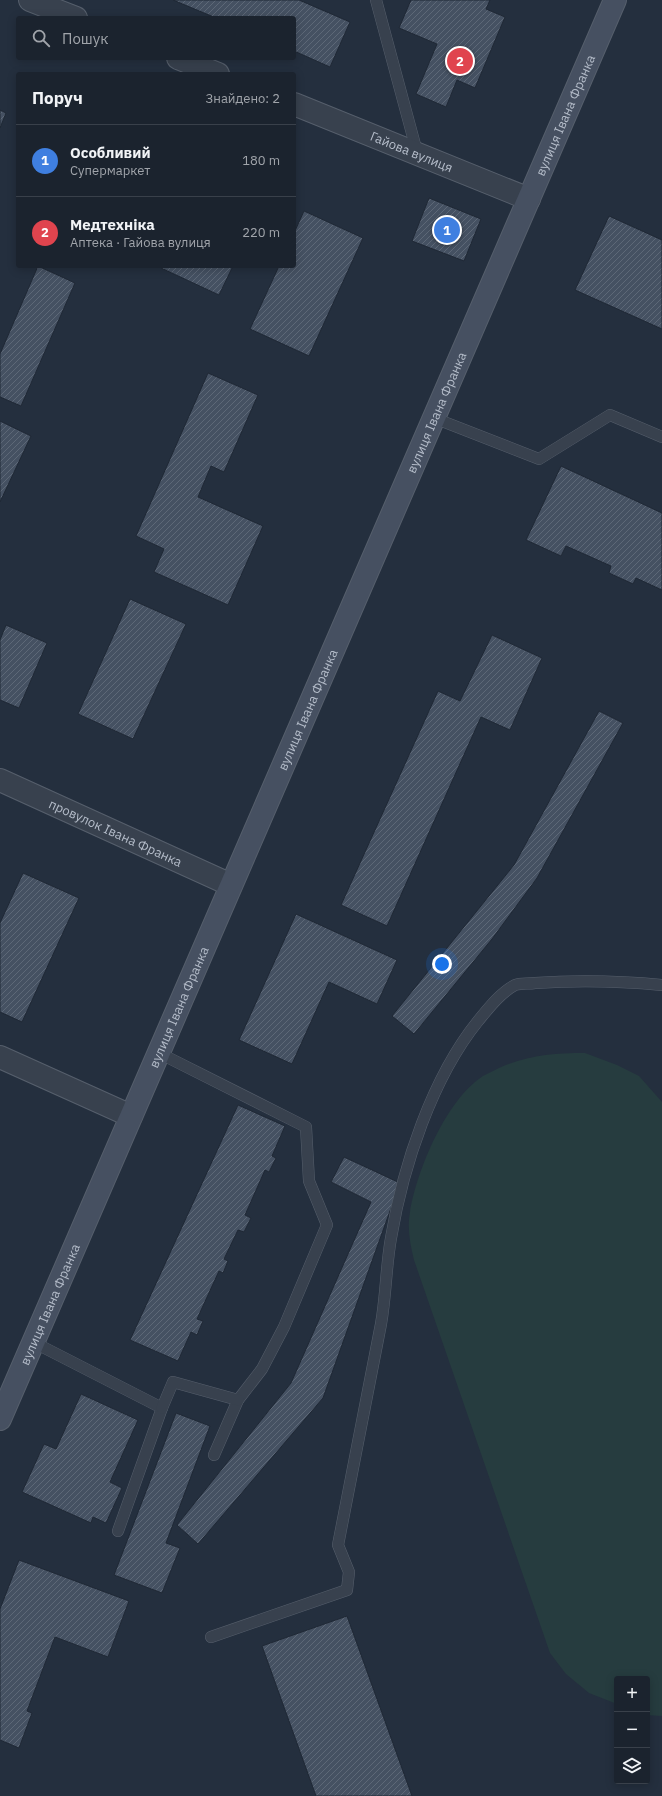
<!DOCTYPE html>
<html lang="uk">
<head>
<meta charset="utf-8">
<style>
	:root { --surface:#1b232e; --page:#242b36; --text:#f1f3f6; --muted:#a0a4aa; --line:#39404a; --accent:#8ab4f8 }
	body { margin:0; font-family:"IBM Plex Sans",sans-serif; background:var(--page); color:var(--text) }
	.controls { position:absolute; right:12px; bottom:12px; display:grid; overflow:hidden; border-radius:4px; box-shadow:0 2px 10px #0003 }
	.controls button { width:36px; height:36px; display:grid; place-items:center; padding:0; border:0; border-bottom:1px solid var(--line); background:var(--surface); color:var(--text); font:20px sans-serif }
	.you { position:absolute; left:442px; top:964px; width:14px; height:14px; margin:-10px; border:3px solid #fff; border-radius:50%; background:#1a73e8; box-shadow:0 0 0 6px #1a73e833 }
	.badge { display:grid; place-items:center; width:26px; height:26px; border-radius:50%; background:var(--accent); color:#fff; font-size:13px; font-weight:700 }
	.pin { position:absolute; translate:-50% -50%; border:2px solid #fff; box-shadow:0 1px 4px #0006 }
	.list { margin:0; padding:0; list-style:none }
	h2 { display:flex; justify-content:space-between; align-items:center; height:52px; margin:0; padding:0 16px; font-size:17px }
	h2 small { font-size:13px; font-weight:400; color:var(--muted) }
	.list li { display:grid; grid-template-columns:26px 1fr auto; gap:12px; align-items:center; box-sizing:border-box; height:72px; padding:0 16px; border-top:1px solid var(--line) }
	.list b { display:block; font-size:15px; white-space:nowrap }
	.list p { margin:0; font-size:13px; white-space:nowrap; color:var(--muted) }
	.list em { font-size:13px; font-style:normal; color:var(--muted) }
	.icon { flex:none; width:22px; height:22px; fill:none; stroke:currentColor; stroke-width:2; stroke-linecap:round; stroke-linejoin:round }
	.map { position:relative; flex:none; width:662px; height:1796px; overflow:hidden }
	.search { position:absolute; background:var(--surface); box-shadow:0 2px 10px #0003; left:16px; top:16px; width:280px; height:44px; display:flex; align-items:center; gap:10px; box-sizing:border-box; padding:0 14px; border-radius:4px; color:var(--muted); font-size:15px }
	.panel { position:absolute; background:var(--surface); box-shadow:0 2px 10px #0003; left:16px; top:72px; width:280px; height:196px; border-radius:4px }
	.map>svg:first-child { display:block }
	.garden { fill:#263c3f }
	.building { fill:url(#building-hatch); stroke:#1f2835 }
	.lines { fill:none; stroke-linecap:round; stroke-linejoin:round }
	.lane-casing { stroke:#565f6c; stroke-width:12 }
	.street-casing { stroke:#565f6c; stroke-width:24 }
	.secondary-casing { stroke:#565f6c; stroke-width:24 }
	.lane { stroke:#38414e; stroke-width:11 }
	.street { stroke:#38414e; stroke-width:22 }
	.secondary { stroke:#465061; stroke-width:22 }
	.labels { text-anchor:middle; stroke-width:3.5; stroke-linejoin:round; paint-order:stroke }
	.street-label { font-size:13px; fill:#b4bcc9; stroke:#1d2633 }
</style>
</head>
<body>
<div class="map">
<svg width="662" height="1796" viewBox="0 0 662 1796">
	<defs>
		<pattern id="building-hatch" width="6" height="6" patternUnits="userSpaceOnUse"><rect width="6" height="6" fill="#455162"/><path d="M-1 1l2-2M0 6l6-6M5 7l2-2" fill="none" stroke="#5d6877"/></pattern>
	</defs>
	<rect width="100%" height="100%" fill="#242f3e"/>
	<!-- garden -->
	<path class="garden" d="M585,1053L617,1065L639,1076L662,1102V1716L647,1715V1679H617V1704L589,1693L566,1674L550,1653L414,1260C410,1244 407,1228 410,1212C417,1170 446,1100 483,1076C488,1073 494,1071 499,1068C529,1055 553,1053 585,1053Z"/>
	<!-- building -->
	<g class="building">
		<path d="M173,0H299L350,22L330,67L294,51V18H216Z"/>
		<path d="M411,0H490L486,9L505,17L475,88L457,80L446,107L416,94L437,44L399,28Z"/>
		<path d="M0,110L6,113L0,128Z"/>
		<path d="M429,198L481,219L464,261L412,241Z"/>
		<path d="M304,211L363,238L309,356L250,329L279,266H294V233Z"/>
		<path d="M609,216L662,240V329L575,290Z"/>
		<path d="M38,266L75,283L21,406L0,397V354Z"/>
		<path d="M162,266H233L219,295L161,268Z"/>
		<path d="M208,373L258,395L224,472L211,466L198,497L263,526L228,605L154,572L164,549L136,536Z"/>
		<path d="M0,421L31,436L0,502Z"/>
		<path d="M561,466L662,513V590L636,578L633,584L609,573L611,566L566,546L561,556L526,540Z"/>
		<path d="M130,599L186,624L133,739L78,714Z"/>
		<path d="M6,625L47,643L19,708L0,700V640Z"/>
		<path d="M492,635L542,658L510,730L481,717L387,926L341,905L438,691L460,701Z"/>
		<path d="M599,711L623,723L537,878L492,939L414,1034L392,1016L514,865Z"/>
		<path d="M23,873L79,898L22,1022L0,1012V923Z"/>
		<path d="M296,914L397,960L377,1004L329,982L292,1064L239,1040Z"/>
		<path d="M238,1105L285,1126L272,1156L276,1158L269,1172L265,1170L245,1215L251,1218L244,1232L238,1230L224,1259L228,1261L223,1273L219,1271L197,1319L203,1321L197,1335L191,1332L178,1361L130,1340Z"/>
		<path d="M344,1157L400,1183L323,1398L198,1544L177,1525L291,1383L371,1202L331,1182Z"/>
		<path d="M81,1394L138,1420L110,1482L122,1488L106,1523L93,1517L91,1523L22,1492L44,1444L56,1449Z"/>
		<path d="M176,1413L210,1426L166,1543L180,1548L162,1593L114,1575Z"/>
		<path d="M19,1560L129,1601L108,1657L55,1637L27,1711L32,1713L19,1748L0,1740V1609Z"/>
		<path d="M347,1616L412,1796H316L262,1646Z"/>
	</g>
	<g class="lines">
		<defs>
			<g id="lane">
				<path d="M376,0L417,152"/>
				<path d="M434,418L539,459L610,415L662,437"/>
				<path d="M159,1053L306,1127L309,1181L327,1225L284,1327L262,1369L238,1400L214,1455"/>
				<path d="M33,1342L162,1408L118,1531"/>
				<path d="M162,1408L173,1382L238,1400"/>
				<path d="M211,1637L347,1590L349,1572L338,1545L381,1324C386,1296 386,1266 391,1238C403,1166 432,1078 478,1021C488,1009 500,993 515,985C520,983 529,984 535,983C578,980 620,981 662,985"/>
			</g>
			<g id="street">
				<path d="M30,0L76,18"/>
				<path d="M178,58L218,74"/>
				<path id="s1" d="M294,104L529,199"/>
				<path id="s2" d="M0,780L231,885"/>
				<path d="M0,1057L131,1116"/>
			</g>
			<g id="secondary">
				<path id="s3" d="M0,1419L615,0"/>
			</g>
		</defs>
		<!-- lane casing -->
		<use href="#lane" class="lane-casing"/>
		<!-- street casing -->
		<use href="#street" class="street-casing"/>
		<!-- secondary casing -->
		<use href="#secondary" class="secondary-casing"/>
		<!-- lane -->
		<use href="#lane" class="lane"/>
		<!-- street -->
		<use href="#street" class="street"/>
		<!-- secondary -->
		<use href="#secondary" class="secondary"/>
	</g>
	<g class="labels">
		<!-- street labels -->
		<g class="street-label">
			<text dy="5" stroke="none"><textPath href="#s3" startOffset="1421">вулиця Івана Франка</textPath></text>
			<text dy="5" stroke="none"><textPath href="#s1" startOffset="127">Гайова вулиця</textPath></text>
			<text dy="5" stroke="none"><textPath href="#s3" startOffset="1097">вулиця Івана Франка</textPath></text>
			<text dy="5" stroke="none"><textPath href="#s3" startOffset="773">вулиця Івана Франка</textPath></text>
			<text dy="5" stroke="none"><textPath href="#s2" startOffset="127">провулок Івана Франка</textPath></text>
			<text dy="5" stroke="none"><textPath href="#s3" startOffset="449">вулиця Івана Франка</textPath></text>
			<text dy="5" stroke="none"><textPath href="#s3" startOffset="125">вулиця Івана Франка</textPath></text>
		</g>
	</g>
</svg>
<div class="controls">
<button>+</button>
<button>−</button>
<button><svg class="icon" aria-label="layers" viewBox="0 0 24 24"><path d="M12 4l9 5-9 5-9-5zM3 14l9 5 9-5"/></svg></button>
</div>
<div class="you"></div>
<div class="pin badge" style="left:447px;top:230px;background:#3f7fe0">1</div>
<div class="pin badge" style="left:460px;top:61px;background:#e0444e">2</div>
<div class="search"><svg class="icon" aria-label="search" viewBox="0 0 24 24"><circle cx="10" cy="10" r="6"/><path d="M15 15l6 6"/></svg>Пошук</div>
<section class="panel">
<h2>Поруч<small>Знайдено: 2</small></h2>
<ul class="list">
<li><span class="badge" style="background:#3f7fe0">1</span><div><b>Особливий</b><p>Супермаркет</p></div><em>180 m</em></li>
<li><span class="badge" style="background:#e0444e">2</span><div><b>Медтехніка</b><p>Аптека · Гайова вулиця</p></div><em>220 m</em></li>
</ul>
</section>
</div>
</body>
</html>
